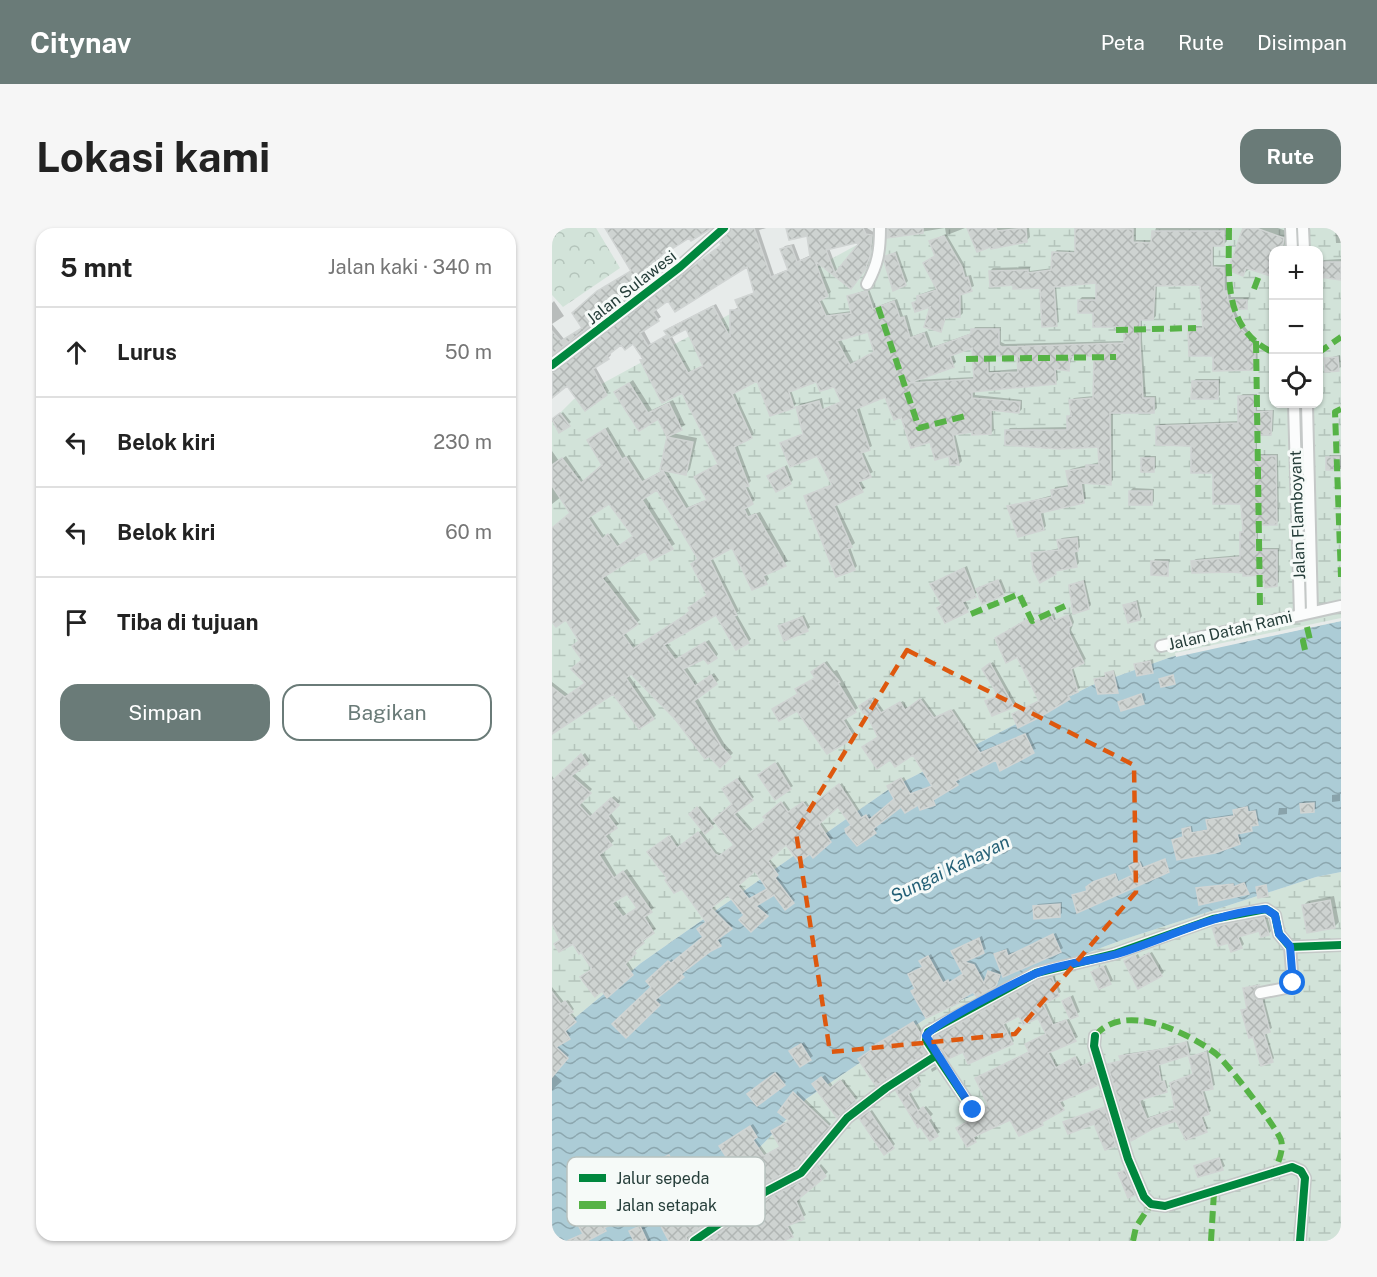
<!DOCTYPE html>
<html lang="id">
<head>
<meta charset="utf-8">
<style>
	:root { --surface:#fff; --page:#f6f6f6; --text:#222; --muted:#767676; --line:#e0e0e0; --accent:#6a7b78 }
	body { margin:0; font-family:"Public Sans",sans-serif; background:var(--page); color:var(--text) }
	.controls { position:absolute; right:18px; top:18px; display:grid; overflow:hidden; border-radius:12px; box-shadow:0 2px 4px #0004 }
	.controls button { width:54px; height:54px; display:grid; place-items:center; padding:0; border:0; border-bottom:2px solid var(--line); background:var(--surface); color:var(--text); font:30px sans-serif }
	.stop { position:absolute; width:18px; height:18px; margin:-14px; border:4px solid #1a73e8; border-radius:50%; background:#fff }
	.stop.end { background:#1a73e8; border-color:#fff; box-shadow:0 2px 6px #0008 }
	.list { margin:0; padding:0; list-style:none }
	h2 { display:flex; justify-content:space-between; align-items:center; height:78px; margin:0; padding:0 24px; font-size:26px }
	h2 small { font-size:20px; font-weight:400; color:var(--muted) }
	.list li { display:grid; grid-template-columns:39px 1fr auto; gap:18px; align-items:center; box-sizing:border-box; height:90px; padding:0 24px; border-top:2px solid var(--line) }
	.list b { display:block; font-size:22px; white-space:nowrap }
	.list em { font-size:20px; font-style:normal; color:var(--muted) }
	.actions { display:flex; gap:12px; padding:18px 24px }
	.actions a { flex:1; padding:14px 0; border:2px solid var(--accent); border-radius:18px; text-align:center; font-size:21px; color:var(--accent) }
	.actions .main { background:var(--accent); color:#fff }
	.icon { flex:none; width:33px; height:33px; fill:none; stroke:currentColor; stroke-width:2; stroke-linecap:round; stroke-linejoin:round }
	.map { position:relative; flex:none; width:789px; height:1013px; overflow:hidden; border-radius:18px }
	header { display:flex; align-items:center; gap:36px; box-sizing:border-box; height:84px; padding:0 30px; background:var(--accent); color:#fff }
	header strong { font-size:28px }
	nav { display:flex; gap:33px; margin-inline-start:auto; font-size:21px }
	.intro { display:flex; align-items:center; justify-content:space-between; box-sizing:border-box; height:144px; padding:0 36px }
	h1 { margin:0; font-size:42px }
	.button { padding:15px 27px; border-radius:18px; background:var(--accent); color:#fff; font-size:21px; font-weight:700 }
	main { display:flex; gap:36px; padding:0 36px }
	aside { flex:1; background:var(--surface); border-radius:18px; box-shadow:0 2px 4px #0004 }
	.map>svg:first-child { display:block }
	.forest { fill:url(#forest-crowns) }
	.wetland { fill:url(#wetland-marsh); fill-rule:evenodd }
	.water { fill:url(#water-waves) }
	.pier { fill:#e7ebea }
	.shadow { fill:#0003; fill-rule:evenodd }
	.building { fill:url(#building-cross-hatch); stroke:#d0d4d3; stroke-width:1.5; fill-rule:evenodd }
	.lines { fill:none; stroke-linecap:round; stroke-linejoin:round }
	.minor-casing { stroke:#c4c8c7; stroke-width:14 }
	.tertiary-casing { stroke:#c4c8c7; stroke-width:15 }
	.minor { stroke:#fbfcfc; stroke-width:10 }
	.tertiary { stroke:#fbfcfc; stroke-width:12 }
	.quiet { stroke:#56b346; stroke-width:6; stroke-dasharray:12 6; stroke-linecap:butt }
	.cycleway-casing { stroke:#f6faf8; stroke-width:11 }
	.cycleway { stroke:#00873e; stroke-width:8 }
	.route { stroke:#1a73e8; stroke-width:8 }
	.marked { fill:none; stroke:#de580e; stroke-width:4.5; stroke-dasharray:12 8; stroke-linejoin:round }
	.labels { text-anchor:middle; stroke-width:6; stroke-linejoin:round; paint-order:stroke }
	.street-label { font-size:16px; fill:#263e3a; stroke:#f6faf8 }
	.water-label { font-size:18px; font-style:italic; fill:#246076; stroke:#f6faf8 }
	.key { fill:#f6faf8; stroke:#b8c2bf; stroke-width:1.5 }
	.key-label { font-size:16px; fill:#263e3a }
</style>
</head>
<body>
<header>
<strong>Citynav</strong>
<nav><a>Peta</a><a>Rute</a><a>Disimpan</a></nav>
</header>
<div class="intro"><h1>Lokasi kami</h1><a class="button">Rute</a></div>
<main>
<aside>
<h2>5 mnt<small>Jalan kaki · 340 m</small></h2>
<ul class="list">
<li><svg class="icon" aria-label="ahead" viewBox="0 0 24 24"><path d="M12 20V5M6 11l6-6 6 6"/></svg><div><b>Lurus</b></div><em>50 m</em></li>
<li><svg class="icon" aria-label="left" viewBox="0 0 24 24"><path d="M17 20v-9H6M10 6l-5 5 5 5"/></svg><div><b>Belok kiri</b></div><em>230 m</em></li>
<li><svg class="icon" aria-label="left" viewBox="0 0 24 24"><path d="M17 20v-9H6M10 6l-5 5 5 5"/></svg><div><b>Belok kiri</b></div><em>60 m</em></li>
<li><svg class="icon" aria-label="arrive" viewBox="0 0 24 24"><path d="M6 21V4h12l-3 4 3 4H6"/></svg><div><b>Tiba di tujuan</b></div></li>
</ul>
<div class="actions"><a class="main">Simpan</a><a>Bagikan</a></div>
</aside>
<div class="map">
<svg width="789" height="1013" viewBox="0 0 789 1013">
	<defs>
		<pattern id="forest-crowns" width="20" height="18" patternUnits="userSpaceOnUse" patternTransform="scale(1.5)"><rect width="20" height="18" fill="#d2e3d9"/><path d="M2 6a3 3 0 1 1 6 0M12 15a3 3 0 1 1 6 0" fill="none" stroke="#b4c4bb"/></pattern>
		<pattern id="wetland-marsh" width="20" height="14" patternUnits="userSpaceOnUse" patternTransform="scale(1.5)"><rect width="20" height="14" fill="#d2e3d9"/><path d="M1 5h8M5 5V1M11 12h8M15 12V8" fill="none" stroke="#b4c4bb"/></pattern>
		<pattern id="water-waves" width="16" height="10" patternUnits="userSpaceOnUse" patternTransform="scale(1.5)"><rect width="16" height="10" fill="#acccd6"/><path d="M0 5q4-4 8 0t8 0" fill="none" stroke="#8ca7af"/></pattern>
		<pattern id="building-cross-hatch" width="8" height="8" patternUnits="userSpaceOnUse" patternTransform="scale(1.5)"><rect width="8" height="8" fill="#ced3d1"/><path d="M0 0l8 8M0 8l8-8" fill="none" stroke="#b1b6b4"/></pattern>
	</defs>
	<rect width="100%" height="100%" fill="#e7ebea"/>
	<!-- forest -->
	<path class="forest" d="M0,0H44L68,40L11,79L0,67Z"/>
	<!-- wetland -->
	<g class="wetland">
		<path d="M336,0H789V393L619,429L538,458L337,561L89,735L0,809V193L22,171ZM722,22H766V176H722Z"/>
		<path d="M789,644V1013H118L254,871L391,779L570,712L764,649Z"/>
	</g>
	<!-- water -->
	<path class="water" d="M789,393V644L764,649L570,712L391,779L254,871L118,1013H0V809L89,735L337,561L538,458L619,429Z"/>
	<!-- pier -->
	<path class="pier" d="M789,390V393L624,429L623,425Z"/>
	<!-- shadow -->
	<g class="shadow">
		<path d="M55,0H157L137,8L106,28L108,31L95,41L99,48L96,51L2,123L0,120V96L12,111L32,99L81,42Z"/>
		<path d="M181,0H214L207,2L222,47L237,41L230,21L233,18L242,16L248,32L259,27L256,6L236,0H315L323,5L316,38L298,59L267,35L279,64L269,70L277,86L300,83L297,68L317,61L324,79L345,71L351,88L355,87L361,108L375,103L381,119L420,105L423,99H449V114L453,116L573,113V98L543,83L527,72L530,69H546V54L504,57L507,94L504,96L489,58L462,55L438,43L441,40L478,39V43L501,40L502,25L505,22L525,23V0H584V12H600L604,0H675V13L672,16H662V37H675V60H677L679,69H697L694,80H682L688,93L698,105L699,112H705L706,138L703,141L663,126L638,101L641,98H652L650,56L605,57L604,88L601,91H590V111L594,168H604L605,180L602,183H561V252L558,255L532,253L534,271L491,283L494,298L491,301L457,279L501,267L503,259L518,257L516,244L519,241L548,234V217L455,203L458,200L517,199L519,173L522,170L542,168L544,126L521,127L516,141L505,140L506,152L503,155L423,163V167L470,172V181L467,184L441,181L442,202L439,205L422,203L403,205L410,233L407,236L399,226L350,188L334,167L307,178L320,218L311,223L321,244L308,251L313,260L310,262L284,275L303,315L298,319L305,338L302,341L254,268L281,256L266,226L230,215L253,205L245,179L248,176L270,170L272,181L290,173L282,157L265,153L239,162L244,176L241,179L206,151L182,163L202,206L185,216L199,253L195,257L203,272L195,278L199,287L208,284L236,333L214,345L217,351L214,354L181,318L160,329L187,383L184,385L199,411L196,414L165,384L114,414L127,430L157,412L166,426L164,429H153L134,438L146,456L162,445L167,452L145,469L172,515L181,525L168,538L79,444L76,446L104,487L101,490L87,499L61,464L0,505V454L17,467L34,455L29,412L14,389L0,391V301L20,285L9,269L0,276V223L7,233L14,228L32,254L52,237L39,210L56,199L74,229L77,227L93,252L113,241H110L117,209L107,189L88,201L68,161L81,152L100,182L121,172L133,197L120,205L145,210L138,241L134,246L115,242L137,279L156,271L144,249L167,235L131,163L92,130L81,114L70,115L57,124L59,127L56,130L43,138L57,163L54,166L16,155L0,168V143L9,141L171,17ZM312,12L286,44L277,20ZM196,36L203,64L185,72L187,79L179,83V104L164,76L117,100L116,107L99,116L91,101L109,89L103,80L116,70ZM134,99L153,137L139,143L119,107ZM317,102L323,123L302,135L288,110ZM421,118L424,149L361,152L401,137L404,134L401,126ZM467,126V141L438,143V127ZM105,260L148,331L156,367L133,387L84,419L73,404L88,392L53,346L93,321L98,331L123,316L93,268ZM57,274L83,308L68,317L59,305L53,309L38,287Z"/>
		<path d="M337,0H413L395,7L412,36L415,48L419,47L422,58L410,64L411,85L408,88H395L388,103L381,76L362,75L369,66L386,60L376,32L384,27L379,13L394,6L393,0L337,9Z"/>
		<path d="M416,0H477L478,9L475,12Z"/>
		<path d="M693,0H726L737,4L731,22H722L691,46Z"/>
		<path d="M783,0H789V15H784Z"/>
		<path d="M345,23L356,53L353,56L335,29Z"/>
		<path d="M789,31V51L769,35L772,32Z"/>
		<path d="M2,73L12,88L0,96V75Z"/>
		<path d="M788,127L789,139L786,141L773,131Z"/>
		<path d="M644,151H668V167L665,170L641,153Z"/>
		<path d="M691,166H705V182H722L721,203L718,206H705V226H726L727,293L725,295H706V320H727V354L724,357L713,346L641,333L644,331L689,327L690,305L692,302L690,275L640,216L605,198L608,196L688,193V168Z"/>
		<path d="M11,184L19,194L8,203L0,193Z"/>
		<path d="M778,227H789V241H776V230Z"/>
		<path d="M593,228H604V240L601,242L590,231Z"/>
		<path d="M235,237L241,252L238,255L217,248Z"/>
		<path d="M581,260L602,261V273L600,276L578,263Z"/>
		<path d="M527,308L528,319L525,322L527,335L524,338L505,341L503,345L481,326L508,320L507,312L510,310Z"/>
		<path d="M603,331H618L615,346L601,334Z"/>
		<path d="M415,338L424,363L449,351L454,363L451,366L426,364L413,372L417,380L415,383L387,380L391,376L380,356Z"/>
		<path d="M533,352L539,377L536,380L518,357Z"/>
		<path d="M586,372L590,388L588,391L573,377Z"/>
		<path d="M502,385L504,392L519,386L522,394L519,402L534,431L521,439L528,460L518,465L517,470L462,486L488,472L466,427L447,408L479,390L481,394Z"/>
		<path d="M252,387L258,399L255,402L228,399Z"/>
		<path d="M601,431L602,441L600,444L584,436Z"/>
		<path d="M275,433L282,443L285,442L306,480L293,489L304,506L301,509L246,481H222L247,465L245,461L264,449L263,441Z"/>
		<path d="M441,434L464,475L440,486L435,474L445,468L434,438Z"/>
		<path d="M562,442L568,461L547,465L544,452Z"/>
		<path d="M592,465L594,472L592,474L570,482L568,474L570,472Z"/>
		<path d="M322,469L332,483L351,473L356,480L371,470L385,489L402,481L430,523L476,505L484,521L445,530L405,550L408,554L383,569L382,575L350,577L323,598L326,601L323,604L305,616L301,596L287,577L268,592L281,610L261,628L234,614L217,630L228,643L224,646L243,672L241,674L222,665L206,675L217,685L199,702L194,687L176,665L160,677L181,698L167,709L170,715L130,743L133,745L105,769L109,774L74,808L101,759L98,750L120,731L122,734L153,709L156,693L130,659L117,650L99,621L120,607L128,619L151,601L139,586L148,578L161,594L182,576L174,559L188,549L202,569L184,583L202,603L232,573L239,583L254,573L258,579L290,555L312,589L317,586L320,590L344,571L339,556L352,549L361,565L381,557L361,525L328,508L311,475ZM165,594L184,617L171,626L165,624L151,605ZM203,640L216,660L200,670L187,655Z"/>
		<path d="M33,525L38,532L22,545L40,561L29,574L41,587L62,568L68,573L58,584L67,596L55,604L62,613L50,623L65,648L75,641L102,680L94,686L104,701L93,709L94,711L75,732L82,743L55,768L42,740L21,714L9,712L0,692V548L3,552ZM76,664L87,679L75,687L63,672Z"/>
		<path d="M226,534L241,558L238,560L210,544Z"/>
		<path d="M788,566V573L780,574V567Z"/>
		<path d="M752,573H764V580L762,582L749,576Z"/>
		<path d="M697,578L698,583L705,581L707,593L701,597L699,601L687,604L690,613L687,615L622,613L632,608L634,599L640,598L641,604L658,601L655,592L658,590L683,586L685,580Z"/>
		<path d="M727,580H735V586L726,587Z"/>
		<path d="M614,631L616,642L521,667L537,662L545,653L564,645L567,653L583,647L580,637L589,633L592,639Z"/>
		<path d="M694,654L696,665L646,661L682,655L683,658Z"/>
		<path d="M782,668L787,694L782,699L751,678L756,673Z"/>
		<path d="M510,674V685L508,687L483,679L486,676Z"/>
		<path d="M715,687L719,703L716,706L708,701L688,707L692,716L689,719L677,714L662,700Z"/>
		<path d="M504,705L511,720L508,722L452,747L444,727L446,724L456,720L459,726Z"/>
		<path d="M430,708L434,721L415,731L424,735L434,752L440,741L450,744L447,753L443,757L421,762L407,774L375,788L358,746L372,738L369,733L379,726L394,753L399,751L400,753L413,746L400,723Z"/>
		<path d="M600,724L612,744L609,747L574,733L586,726L588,730Z"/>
		<path d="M554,737L561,752L548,759L541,744Z"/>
		<path d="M502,747L509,764L493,773L503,795L517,791L526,809L498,823L507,839L525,828L531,838L541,833L547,853L510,872L513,878L492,891L490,896L459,890L423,906L426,910L416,917L419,889L428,886L438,877L425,850L478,823L495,806L487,788L467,786L453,793L462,813L460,815L412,822L387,807L491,750Z"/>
		<path d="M706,756L703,764L708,770H712L720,800L714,803L722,830L720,833L702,807L691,783L696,779L692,761Z"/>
		<path d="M0,759L12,774L16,772L22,781L19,784L25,791L14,800L19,807L5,817L17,827L2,846L10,853L0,862Z"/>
		<path d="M521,767L528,784L519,789L512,773Z"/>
		<path d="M364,792L370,802L369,811L376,821L373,824L320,822L322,818Z"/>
		<path d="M636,813L639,823L636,826L608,835L611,853L614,852L616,860L590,869L597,889L625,880L619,856L642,846L638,830L656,822L663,857L652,861L659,883L651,887L656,900L654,903L625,891L602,899L580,911L557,837L570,832L572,826L615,820Z"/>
		<path d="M252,814L261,828L249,837L242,821Z"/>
		<path d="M384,838L385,841L380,844L379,841Z"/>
		<path d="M225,844L234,854L232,856L199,864Z"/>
		<path d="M273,847L281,858L291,851L306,870L285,888L264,854Z"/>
		<path d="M367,848L369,854L358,863L369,882L374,878L381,886L378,889L388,904L378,911L348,860Z"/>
		<path d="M245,863L279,896L246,935L208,956L139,1004L136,1010L138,1013H119L110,988L116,985L118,989L136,981L134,977L136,975L167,959L177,930L171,916L201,896L207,905L202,909L215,926L229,918L220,903L239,893Z"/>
		<path d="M555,878L566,914L563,917L543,894H513Z"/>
		<path d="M320,882L343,916L341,918L311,888Z"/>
		<path d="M670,931L673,938L670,940L647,947L644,938L645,937Z"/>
		<path d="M269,936L276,944L246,970L254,987L237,996L242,1005L233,1013H156L256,950Z"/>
		<path d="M575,940L585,963L582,966L568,945Z"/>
		<path d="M63,986L65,990L53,998V1002L33,1013H16L32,1005L29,994L37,989L41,997Z"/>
		<path d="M91,996L99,1013H84L79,1003Z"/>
	</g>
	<!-- building -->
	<g class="building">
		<path d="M53,0H160L139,13L137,10L104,31L106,35L92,44L97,53L0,127V103L9,113L30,100L20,85L45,63L79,43Z"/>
		<path d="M180,0H202L219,49L236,42L228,21L239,18L245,34L258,29L255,8L237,12L234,0H311L314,6L320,7L318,28L313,42L299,61L263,33L276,68L267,73L274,88L299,85L295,68L315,63L321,81L342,73L348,90L352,89L358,110L372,105L378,121L419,106V101H447V117L450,119L572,115V99H541V85H526V72H544V55L502,59L505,98L490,99L488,60L461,61V57L438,59L437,43L476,42V45L499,42L500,24L523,25V0L581,1V14L599,15L600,3H672V18H660V39L672,40V63H675L676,72H695V81H679L685,96L696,108V114H703V142L661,143V128H637L636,101L651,100L648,57L603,58L601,92H588V115L591,170H602V185H558L559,257L529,255L532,275L488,285L492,302L466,309L455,278L500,269L499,262L517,259L514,243L534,240V237H547L546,219L508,221L453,217V202H515V188H519L517,172L541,170L542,128L518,129L517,143L503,141L504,156L420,164V170L468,174L467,185L439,182V206L420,207V204L401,207L407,237H398L397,228L383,232L378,214L359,220L349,189L342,192L333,169L304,181L318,222L309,225L319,249L306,254L311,264L282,278L300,319L295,321L303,342L284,349L252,268L280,257L265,228L238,239L228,215L251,206L244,179L267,173L270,182L289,174L282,159L268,163L264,154L237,164L242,180L218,188L205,153L180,166L200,210L182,219L197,258L193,259L201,276L192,281L196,289L204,286L234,338L211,348L215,356L200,362L180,320L158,332L185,387L182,388L197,415L184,422L164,387L112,417L123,432L153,414L165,430L156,436L152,431L131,441L143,458L159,447L165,456L142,473L169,518L179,529L168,540L157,528L153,531L123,491L79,446L74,450L102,491L87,501L61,466L0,506V459L13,469L33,455L19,441L30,432L20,418L27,413L14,392L4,399L0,394V300L18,285L0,258V237L10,230L29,255L50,237L35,212L53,201L70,231L74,229L90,254L111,243L134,281L155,272L142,249L166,236L130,165L110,175L88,132L91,131L81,116L73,122L69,117L55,128L57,131L41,141L55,167L33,183L15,158L0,170V145L169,17L168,15ZM308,14L283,45L274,22ZM195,39L202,65L183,72L187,82H178V109L161,78L112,103L115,107L96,118L88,105L107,93L101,84L116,73L123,84ZM134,101L151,138L136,145L117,110ZM316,104L322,124L298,137L285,113ZM420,120L422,151L357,155L402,139L398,128ZM435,128H465L466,144L436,145ZM105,262L146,331L139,336L155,367L136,380L138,383L129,390L81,421L71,407L86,396L50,350L93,323L98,333L121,321L90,272ZM57,276L81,308L65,319L56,306L50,311L36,290Z"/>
		<path d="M339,0H371V5L335,10V1Z"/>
		<path d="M415,0H444L445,3L474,0L475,14L439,21L438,19L425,24Z"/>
		<path d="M691,0H704L732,10L730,22H722V49L694,40L691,48L676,42Z"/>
		<path d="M392,8L410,39L413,50L416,49L420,63L408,67V89L393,90L389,104L372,99L378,79L363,84L360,75L365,73V68L385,62L371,35L383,28L377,13Z"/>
		<path d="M343,25L354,57L341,63L332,33L333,28Z"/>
		<path d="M768,34H789V52L768,49Z"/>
		<path d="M786,129L787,143L773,144L772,130Z"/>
		<path d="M640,153H666V171H639Z"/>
		<path d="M77,155L96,185L117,175L130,202L115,209L106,191L87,203L62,164Z"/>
		<path d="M686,168H703V184L720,183L719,207H703V228H724L725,297H704V322H725V358L713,360L711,347L691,348V345L679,344L640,345L639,333L688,329V304H691L689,276H661V245H639V218L604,217V198L686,195Z"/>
		<path d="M8,185L18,198L7,205L0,191Z"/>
		<path d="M115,209L141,214L134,247L108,242Z"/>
		<rect x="774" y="229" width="13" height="13"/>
		<rect x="589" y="230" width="13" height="14"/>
		<path d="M232,239L239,256L224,264L215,248Z"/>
		<rect x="577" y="263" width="23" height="14"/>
		<path d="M525,310L526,323L522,324L525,339L503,343L504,346L488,355L481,341L479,325L507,322L505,312Z"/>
		<path d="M599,333L616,334V348L599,347Z"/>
		<path d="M412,340L424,369L410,374L416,384L393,395L385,380L390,377L378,356Z"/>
		<path d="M446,352L452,367L430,376L424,361Z"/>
		<path d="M531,353L537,381L521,386L517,357Z"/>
		<path d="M584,374L588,392L576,395L571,377Z"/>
		<path d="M499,387L502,393L516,387L520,397L517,399V405L532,435L519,441L526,464L516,468L518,471L488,489L466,500L460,486L487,473L465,429L454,435L443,410L476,391L478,395Z"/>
		<path d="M250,389L256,403L232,413L226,398Z"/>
		<path d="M598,433L601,445L585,448L582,436Z"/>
		<path d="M272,435L288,454L286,455L304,484L291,492L302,510L275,526L245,483L227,493L220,481L246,466L243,461L263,450L259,444Z"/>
		<path d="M438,435L462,479L440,488L433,473L444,469L443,462L430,441Z"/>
		<path d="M561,443L566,465L546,466L542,451L554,449L553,445Z"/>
		<path d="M621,447L623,456L609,459L607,451Z"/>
		<path d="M589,466L592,476L569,483L566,474Z"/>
		<path d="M319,470L329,485L348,474L353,482L368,471L382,490L399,482L428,525L473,506L482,525L448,543L444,532L403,553L406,557L381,572L383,577L368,582L366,577L353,585L349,579L321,601L324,605L305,618L294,605L293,601L299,597L286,579L267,596L279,614L261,630L258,626L247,634L234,617L216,633L226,647L223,650L242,675L233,682L222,667L204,678L216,688L199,704L187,692L192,687L176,667L159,680L180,701L165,712L169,718L159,723L129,746L132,749L103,772L108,777L74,810L60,796L99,759L94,753L116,733L119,735L151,709L145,701L154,694L130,661L122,665L113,652L115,650L95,624L117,608L125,620L146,604L163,626L167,628L182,617L161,592L180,576L170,561L185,551L201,572L182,586L198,604L214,592L211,589L229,574L236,584L251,574L255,580L287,556L309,590L314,587L317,592L342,571L335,558L349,550L358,566L380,558L361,527L343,539L338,532L325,541L310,519L326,509L313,484L311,485L307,478ZM203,643L215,661L197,671L186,658Z"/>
		<path d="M29,526L36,536L19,548L39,565L27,577L38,589L59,570L67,577L56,588L65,600L53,608L60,617L47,627L62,650L71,643L100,684L92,689L102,705L90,713L92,715L82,723L84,725L73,736L81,747L55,770L50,763L43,769L28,749L40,741L29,724L27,726L21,716L7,724L2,716L8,712L0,695V553ZM75,666L85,680L71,689L60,675Z"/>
		<path d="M223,535L239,561L223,572L206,547Z"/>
		<path d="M762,575V584L749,585L748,576Z"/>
		<path d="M145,579L161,599L153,606L137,586Z"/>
		<path d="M695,579L696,584L703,583L706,597L699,598L700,603L685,606L688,616L663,625L625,632L620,612L631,609L630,601L638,599L639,605L656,602L654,592L682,588L681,582Z"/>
		<path d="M613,631L617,644L525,685L520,667L535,663L534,659L541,654L563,646L566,654L581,647L577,638L587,633L590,640Z"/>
		<path d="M692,655L697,666L647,677L644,660L681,656V659Z"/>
		<path d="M714,657L716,668L706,670L704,659Z"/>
		<path d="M778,672L783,700L755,705L750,677Z"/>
		<path d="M508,676V689L482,691L481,678Z"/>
		<path d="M712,689L717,707L709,709L707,703L686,709L690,720L679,724L676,715L666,718L660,699Z"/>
		<path d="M501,706L509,724L451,749L442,726L454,722L456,728Z"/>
		<path d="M427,710L432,725L412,734L422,737L432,755L436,743L448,747L444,758L425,769L421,764L406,773L407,775L374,790L359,763L363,761L356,746L371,739L367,733L376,728L391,755L396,752L397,755L411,746L399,723Z"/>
		<path d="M597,725L610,748L586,761L572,733L583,727L585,732Z"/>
		<path d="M551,738L559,756L547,761L539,744Z"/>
		<path d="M500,749L507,768L491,776L501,797L514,792L524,813L496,825L504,840L523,829L528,839L539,834L546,857L507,874L512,882L490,894L491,897L467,908L458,892L421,909L424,914L415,919L404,900L418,892L417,888H426L428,882L436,877L423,850L477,824L473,816L494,806L486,790L471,797L467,788L451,796L461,816L416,836L411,824L396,831L382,809L487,752Z"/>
		<path d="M707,757L701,766L705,772H710L718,804L712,806L721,834L709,838L701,809L697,810L689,782L695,781L691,760Z"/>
		<path d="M0,764L9,776L13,773L21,784L17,786L24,794L13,803L18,811L4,819L16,830L0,849Z"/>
		<path d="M518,769L526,788L518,791L510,773Z"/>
		<path d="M361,794L368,805L367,814L374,825L324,858L306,831L319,822L318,820Z"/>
		<path d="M634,814L637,827L606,837L609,854L612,853L615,864L588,872V875L595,891L623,881L618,855L641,846L637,829L654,824L661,861L650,863L657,886L649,889L655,904L634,912L624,893L602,900L579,913L555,836L569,833L567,828L611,821Z"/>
		<path d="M249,816L259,832L248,839L237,823Z"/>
		<path d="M223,845L233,857L205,878L195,866Z"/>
		<path d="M269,849L278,860L288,852L304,873L285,890L260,856Z"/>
		<path d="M364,849L368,857L356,866L366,883L371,879L379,890L376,892L386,908L378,913L368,898L366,900L344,863Z"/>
		<path d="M241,864L278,899L244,939L209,958L134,1009L135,1013H117L105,991L113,986L115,991L135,982L132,977L166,959L160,948L170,942L166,936L175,930L167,918L198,898L205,909L201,912L212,928L228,919L219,903L237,893L226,884Z"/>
		<path d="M553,879L564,918L553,922L542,896L516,906L511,894Z"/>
		<path d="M317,883L342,920L332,927L307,890Z"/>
		<path d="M117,927L122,938L113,942L108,931Z"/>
		<path d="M667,930L671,942L646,949L642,938Z"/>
		<path d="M266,937L274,948L244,973L252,991L235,998L241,1009L232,1013H155L217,970L253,951Z"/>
		<path d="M573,942L583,967L576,970L566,945Z"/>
		<path d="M61,986L65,993L52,1000L54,1003L35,1013H15L31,1006L25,995L35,990L39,997Z"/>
		<path d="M88,998L95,1013H82L77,1003Z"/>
	</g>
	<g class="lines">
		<defs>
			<g id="minor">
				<path d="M739,0L740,22"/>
				<path d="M751,0L752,22"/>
				<path d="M315,56C326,36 328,23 328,0"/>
				<path d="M742,176L748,386"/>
				<path d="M755,176L760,384"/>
				<path d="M609,418L789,378"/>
				<path d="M708,765L734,760L741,755L738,719"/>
				<path d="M543,808L542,818L576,931L592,969L599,976L613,978L740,939L749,943L753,950L748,1013"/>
				<path d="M421,882L374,812L376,804L484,745L562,726L661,691L714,681L723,687L727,706L738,719L789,717"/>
				<path d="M142,1013L213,964L249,945L295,890L334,860L385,827"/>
			</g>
			<path id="tertiary" d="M0,137L128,39L172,0"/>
		</defs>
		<!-- minor casing -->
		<use href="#minor" class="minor-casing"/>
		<!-- tertiary casing -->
		<use href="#tertiary" class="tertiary-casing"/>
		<!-- minor -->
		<use href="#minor" class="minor"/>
		<!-- tertiary -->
		<use href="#tertiary" class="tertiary"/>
		<!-- quiet -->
		<g class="quiet">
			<path d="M677,0C677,48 670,101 722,125"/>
			<path d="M702,61L708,45"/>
			<path d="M326,79L367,200L417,187"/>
			<path d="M564,102L644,100"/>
			<path d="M704,113L708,379"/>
			<path d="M766,125L789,109"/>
			<path d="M414,131L564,129"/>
			<path d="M789,181L783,184L789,349"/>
			<path d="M419,386L467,366L480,393L513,378"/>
			<path d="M753,422L751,413L758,412L755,399"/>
			<path d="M543,808C571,773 635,804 663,825C674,833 725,900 729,912C732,922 726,934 723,943"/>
			<path d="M581,1013L584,999L599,976"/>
			<path d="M659,1013L662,964"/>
		</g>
		<defs>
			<g id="cycleway">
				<path d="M0,137L128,39L172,0"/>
				<path d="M543,808L542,818L576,931L592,969L599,976L613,978L740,939L749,943L753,950L748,1013"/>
				<path d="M421,882L374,812L376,804L484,745L562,726L661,691L714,681L723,687L727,706L738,719L789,717"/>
				<path d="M142,1013L213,964L249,945L295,890L334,860L385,827"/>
			</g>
		</defs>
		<!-- cycleway casing -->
		<use href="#cycleway" class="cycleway-casing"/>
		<!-- cycleway -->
		<use href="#cycleway" class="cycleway"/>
	</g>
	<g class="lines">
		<!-- route -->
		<path class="route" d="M421,882L374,808C379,797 468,752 485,745C508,736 540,733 565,726C614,711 662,685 714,681L723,687L727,706L738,718L741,755"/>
	</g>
	<!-- marked area -->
	<path class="marked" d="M355,422L582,537L584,664L463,806L278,824L244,604Z"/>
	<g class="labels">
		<!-- street labels -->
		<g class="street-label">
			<text transform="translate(79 59) rotate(-38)" y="6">Jalan Sulawesi</text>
			<text transform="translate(745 287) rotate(-92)" y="6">Jalan Flamboyant</text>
			<text transform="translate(678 402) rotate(-13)" y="6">Jalan Datah Rami</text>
		</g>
		<!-- water labels -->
		<g class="water-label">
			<text transform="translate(398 641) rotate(-26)" y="6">Sungai Kahayan</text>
		</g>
	</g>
	<!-- legend -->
	<rect x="15" y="929" width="198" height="69" rx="9" class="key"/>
	<rect x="27" y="946" width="27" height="8" fill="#00873e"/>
	<rect x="27" y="973" width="27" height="8" fill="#56b346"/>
	<g class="key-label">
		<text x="64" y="956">Jalur sepeda</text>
		<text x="64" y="983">Jalan setapak</text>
	</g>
</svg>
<div class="controls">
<button>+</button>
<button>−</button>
<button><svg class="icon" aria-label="locate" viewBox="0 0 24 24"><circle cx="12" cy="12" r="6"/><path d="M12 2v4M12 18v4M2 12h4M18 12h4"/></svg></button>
</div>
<div class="stop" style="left:741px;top:755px"></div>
<div class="stop end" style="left:421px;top:882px"></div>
</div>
</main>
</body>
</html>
